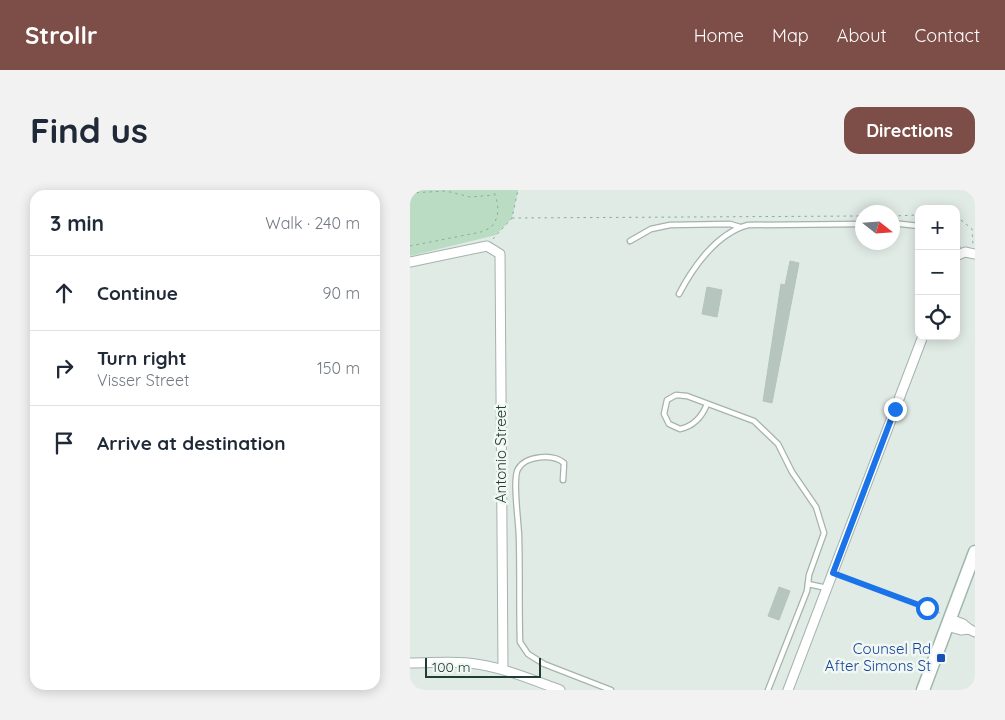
<!DOCTYPE html>
<html lang="en">
<head>
<meta charset="utf-8">
<style>
	:root { --surface:#fff; --page:#f2f2f3; --text:#1f2937; --muted:#747a83; --line:#e0e1e3; --accent:#7d4d47 }
	body { margin:0; font-family:Quicksand,sans-serif; background:var(--page); color:var(--text) }
	.controls { position:absolute; right:15px; top:15px; display:grid; overflow:hidden; border-radius:10px; box-shadow:0 2px 12px #0003 }
	.controls button { width:45px; height:45px; display:grid; place-items:center; padding:0; border:0; border-bottom:1px solid var(--line); background:var(--surface); color:var(--text); font:25px sans-serif }
	.compass { position:absolute; left:445px; top:15px; width:45px; height:45px; border-radius:50%; background:var(--surface); box-shadow:0 2px 12px #0003; rotate:107deg }
	.scale { position:absolute; left:15px; bottom:12px; width:116px; box-sizing:border-box; padding-left:5px; border:2px solid #223b34; border-top:0; font-size:14px; line-height:18px; white-space:nowrap; color:#223b34; -webkit-text-stroke:4px #f1f8f4; paint-order:stroke }
	.stop { position:absolute; width:15px; height:15px; margin:-11px; border:4px solid #1a73e8; border-radius:50%; background:#fff }
	.stop.end { background:#1a73e8; border-color:#fff; box-shadow:0 1px 5px #0008 }
	.list { margin:0; padding:0; list-style:none }
	h2 { display:flex; justify-content:space-between; align-items:center; height:65px; margin:0; padding:0 20px; font-size:21px }
	h2 small { font-size:16px; font-weight:400; color:var(--muted) }
	.list li { display:grid; grid-template-columns:32px 1fr auto; gap:15px; align-items:center; box-sizing:border-box; height:75px; padding:0 20px; border-top:1px solid var(--line) }
	.list b { display:block; font-size:19px; white-space:nowrap }
	.list p { margin:0; font-size:16px; white-space:nowrap; color:var(--muted) }
	.list em { font-size:16px; font-style:normal; color:var(--muted) }
	.icon { flex:none; width:28px; height:28px; fill:none; stroke:currentColor; stroke-width:2; stroke-linecap:round; stroke-linejoin:round }
	.map { position:relative; flex:none; width:565px; height:500px; overflow:hidden; border-radius:15px }
	header { display:flex; align-items:center; gap:30px; box-sizing:border-box; height:70px; padding:0 25px; background:var(--accent); color:#fff }
	header strong { font-size:24px }
	nav { display:flex; gap:28px; margin-inline-start:auto; font-size:18px }
	.intro { display:flex; align-items:center; justify-content:space-between; box-sizing:border-box; height:120px; padding:0 30px }
	h1 { margin:0; font-size:35px }
	.button { padding:12px 22px; border-radius:15px; background:var(--accent); color:#fff; font-size:18px; font-weight:700 }
	main { display:flex; gap:30px; padding:0 30px }
	aside { flex:1; background:var(--surface); border-radius:15px; box-shadow:0 2px 12px #0003 }
	.map>svg:first-child { display:block }
	.green { fill:#badcc2 }
	.building { fill:#b6c6bf; stroke:#b3c5bd }
	.lines { fill:none; stroke-linecap:round; stroke-linejoin:round }
	.lane-casing { stroke:#a4b3ad; stroke-width:7 }
	.street-casing { stroke:#a4b3ad; stroke-width:11 }
	.secondary-casing { stroke:#a0b7ae; stroke-width:15 }
	.path { stroke:#82ae9f; stroke-width:1; stroke-dasharray:2.5 4; stroke-linecap:butt }
	.lane { stroke:#fff; stroke-width:4.5 }
	.street { stroke:#fff; stroke-width:9 }
	.secondary { stroke:#fff; stroke-width:12 }
	.route { stroke:#1a73e8; stroke-width:6 }
	.transit-dot { fill:#1a4fb4; stroke:#f1f8f4; stroke-width:2 }
	.labels { text-anchor:middle; stroke-width:5; stroke-linejoin:round; paint-order:stroke }
	.street-label { font-size:15px; fill:#223b34; stroke:#f1f8f4 }
	.transit-label { font-size:15px; fill:#164399; stroke:#f1f8f4; text-anchor:end }
</style>
</head>
<body>
<header>
<strong>Strollr</strong>
<nav><a>Home</a><a>Map</a><a>About</a><a>Contact</a></nav>
</header>
<div class="intro"><h1>Find us</h1><a class="button">Directions</a></div>
<main>
<aside>
<h2>3 min<small>Walk · 240 m</small></h2>
<ul class="list">
<li><svg class="icon" aria-label="ahead" viewBox="0 0 24 24"><path d="M12 20V5M6 11l6-6 6 6"/></svg><div><b>Continue</b></div><em>90 m</em></li>
<li><svg class="icon" aria-label="right" viewBox="0 0 24 24"><path d="M7 20v-9h11M14 6l5 5-5 5"/></svg><div><b>Turn right</b><p>Visser Street</p></div><em>150 m</em></li>
<li><svg class="icon" aria-label="arrive" viewBox="0 0 24 24"><path d="M6 21V4h12l-3 4 3 4H6"/></svg><div><b>Arrive at destination</b></div></li>
</ul>
</aside>
<div class="map">
<svg width="565" height="500" viewBox="0 0 565 500">
	<rect width="100%" height="100%" fill="#e1ebe6"/>
	<!-- green -->
	<path class="green" d="M0,0H108L102,28L86,45L0,66Z"/>
	<!-- building -->
	<g class="building">
		<path d="M380,71L389,73L362,213L353,211L371,94L375,95Z"/>
		<path d="M297,97L312,100L307,127L292,124Z"/>
		<path d="M369,397L380,401L369,430L358,426Z"/>
	</g>
	<g class="lines">
		<defs>
			<g id="lane">
				<path d="M482,33L509,36"/>
				<path d="M220,51L241,39L260,35L320,34L330,37"/>
				<path d="M546,55L549,63"/>
				<path d="M269,104C283,77 307,43 338,35L452,34"/>
				<path d="M297,214C292,227 284,236 270,239L259,234L254,224L257,210L266,205L277,206L344,231L368,254L382,282L406,317L414,343L399,385L397,401L358,500"/>
				<path d="M153,290L154,273C143,264 116,265 108,279C102,289 109,333 109,348C110,382 109,417 110,452L118,464L134,474L201,500"/>
				<path d="M398,394L417,398"/>
			</g>
			<g id="street">
				<path d="M546,66L555,62L565,64"/>
				<path d="M0,72L77,56L90,64L93,479"/>
				<path d="M540,429L553,434L559,439L565,442"/>
				<path d="M537,436L551,440L559,439"/>
				<path d="M0,473C19,473 39,471 58,473C90,476 120,489 150,500"/>
				<path d="M378,500L513,146"/>
			</g>
			<path id="secondary" d="M513,500L565,362"/>
		</defs>
		<!-- lane casing -->
		<use href="#lane" class="lane-casing"/>
		<!-- street casing -->
		<use href="#street" class="street-casing"/>
		<!-- secondary casing -->
		<use href="#secondary" class="secondary-casing"/>
		<!-- path -->
		<g class="path">
			<path d="M0,3L36,1L60,7L84,5"/>
			<path d="M482,26L509,25"/>
			<path d="M546,26L562,39L563,56"/>
			<path d="M102,28L452,26"/>
			<path d="M83,49L102,28L108,0"/>
			<path d="M0,56L71,42C74,40 80,39 82,36C91,26 88,10 83,0"/>
			<path d="M431,386L530,423"/>
		</g>
		<!-- lane -->
		<use href="#lane" class="lane"/>
		<!-- street -->
		<use href="#street" class="street"/>
		<!-- secondary -->
		<use href="#secondary" class="secondary"/>
	</g>
	<g class="lines">
		<!-- route -->
		<path class="route" d="M485,219L423,383L517,418"/>
	</g>
	<!-- markers -->
	<rect class="transit-dot" x="526" y="463" width="10" height="10" rx="2.5"/>
	<g class="labels">
		<!-- street labels -->
		<g class="street-label">
			<text transform="translate(91 264) rotate(-90)" y="5">Antonio Street</text>
		</g>
		<!-- transit labels -->
		<g class="transit-label">
			<text x="521" y="464">Counsel Rd<tspan x="521" dy="17">After Simons St</tspan></text>
		</g>
	</g>
</svg>
<div class="controls">
<button>+</button>
<button>−</button>
<button><svg class="icon" aria-label="locate" viewBox="0 0 24 24"><circle cx="12" cy="12" r="6"/><path d="M12 2v4M12 18v4M2 12h4M18 12h4"/></svg></button>
</div>
<svg class="compass" viewBox="-18 -18 36 36"><path d="M0-13l5 13h-10z" fill="#e53935"/><path d="M0 13l5-13h-10z" fill="#747a83"/></svg>
<div class="scale">100 m</div>
<div class="stop" style="left:517px;top:418px"></div>
<div class="stop end" style="left:485px;top:219px"></div>
</div>
</main>
</body>
</html>
